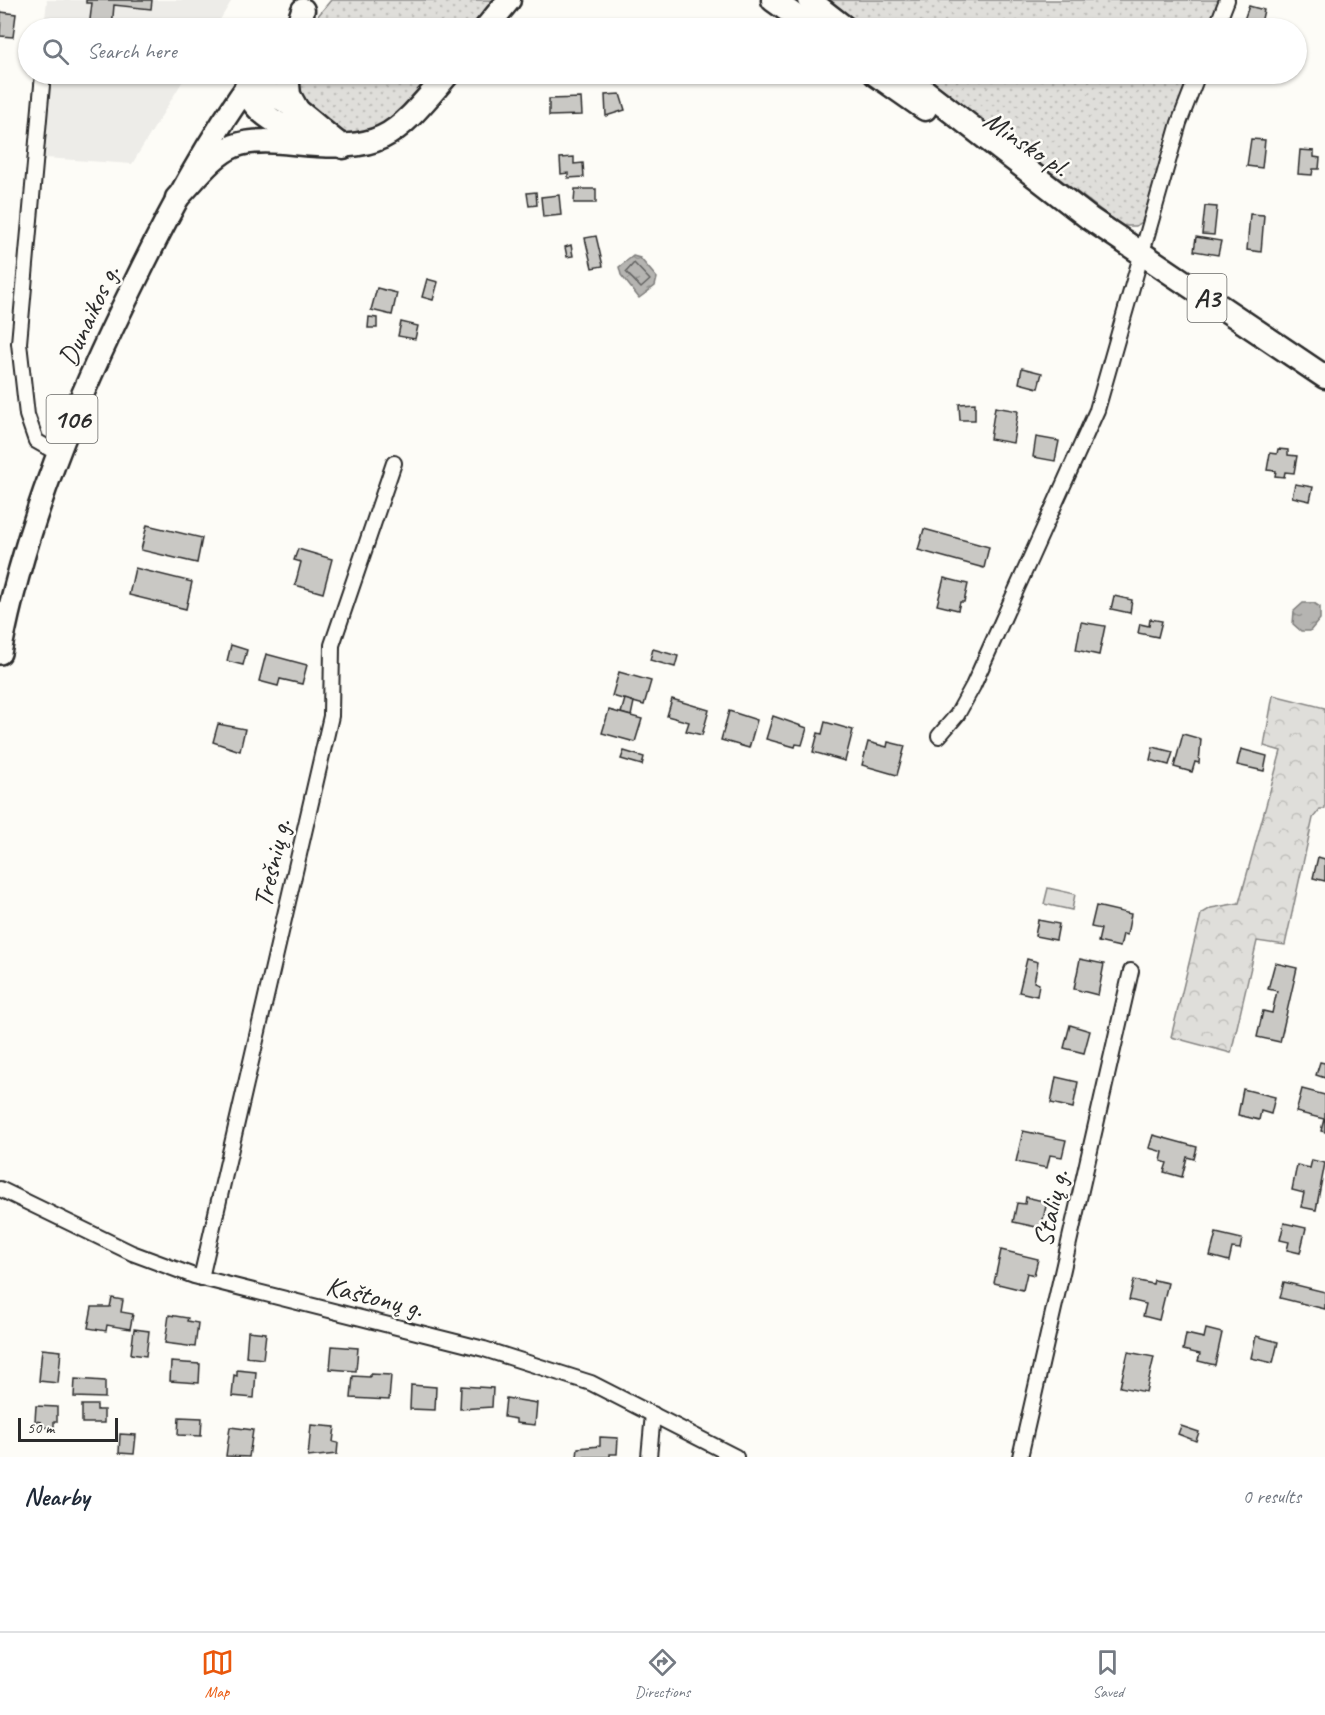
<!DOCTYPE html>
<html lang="en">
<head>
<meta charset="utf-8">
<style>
	:root { --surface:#fff; --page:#f6f6f7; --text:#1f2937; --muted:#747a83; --line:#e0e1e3; --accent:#ea580c }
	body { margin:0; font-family:Caveat,sans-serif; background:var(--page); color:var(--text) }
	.scale { position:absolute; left:18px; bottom:15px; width:100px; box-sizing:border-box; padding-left:6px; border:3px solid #2b2b2b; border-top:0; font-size:16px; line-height:21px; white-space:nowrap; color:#2b2b2b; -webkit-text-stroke:4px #fdfcf7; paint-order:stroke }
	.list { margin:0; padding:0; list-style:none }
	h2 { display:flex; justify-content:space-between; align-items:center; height:78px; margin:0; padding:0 24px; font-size:26px }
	h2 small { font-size:20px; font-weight:400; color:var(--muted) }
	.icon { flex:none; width:33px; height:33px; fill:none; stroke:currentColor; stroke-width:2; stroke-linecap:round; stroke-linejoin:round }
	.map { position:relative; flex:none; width:1325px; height:1457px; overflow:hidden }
	.search { position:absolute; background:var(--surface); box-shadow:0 2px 4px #0004; left:18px; right:18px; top:18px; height:66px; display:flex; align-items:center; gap:15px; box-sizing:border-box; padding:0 21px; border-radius:33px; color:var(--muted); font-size:22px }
	.sheet { height:174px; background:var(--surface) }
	nav { display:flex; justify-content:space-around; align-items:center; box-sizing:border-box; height:84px; border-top:2px solid var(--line); background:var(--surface); font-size:16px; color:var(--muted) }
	nav a { display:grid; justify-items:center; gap:3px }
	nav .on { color:var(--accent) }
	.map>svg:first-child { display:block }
	.built { fill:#edece8 }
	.grass { fill:url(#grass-dots); stroke:#858482; stroke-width:1.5 }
	.forest { fill:url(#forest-crowns); stroke:#858482; stroke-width:1.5 }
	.garden { fill:#dfdeda; stroke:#858482; stroke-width:1.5 }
	.water { fill:url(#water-ripples); stroke:#7e7d7b; stroke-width:1.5 }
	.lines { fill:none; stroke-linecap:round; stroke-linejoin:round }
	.shore { stroke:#626261; stroke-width:1.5 }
	.building { fill:#c9c8c4; stroke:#2b2b2b; stroke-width:1.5 }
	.minor-casing { stroke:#2b2b2b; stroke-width:18 }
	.primary-casing { stroke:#2b2b2b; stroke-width:26 }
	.trunk-casing { stroke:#2b2b2b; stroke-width:27 }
	.minor { stroke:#fdfcf7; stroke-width:14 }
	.primary { stroke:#fdfcf7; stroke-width:21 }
	.trunk { stroke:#fdfcf7; stroke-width:22 }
	.labels { text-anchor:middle; stroke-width:5; stroke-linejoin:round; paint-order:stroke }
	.shield { fill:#fdfcf7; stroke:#6a6a68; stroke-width:1.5 }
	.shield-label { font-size:27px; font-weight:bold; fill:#2b2b2b }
	.street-label { font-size:28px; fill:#2b2b2b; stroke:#fdfcf7 }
</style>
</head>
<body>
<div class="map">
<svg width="1325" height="1457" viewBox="0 0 1325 1457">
	<defs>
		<pattern id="grass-dots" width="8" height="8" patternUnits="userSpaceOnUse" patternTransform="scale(1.5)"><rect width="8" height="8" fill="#dfdeda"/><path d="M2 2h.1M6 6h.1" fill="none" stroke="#c0bfbb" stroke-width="1.8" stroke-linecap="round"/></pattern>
		<pattern id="forest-crowns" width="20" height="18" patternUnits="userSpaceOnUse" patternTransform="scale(1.5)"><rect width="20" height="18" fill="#dfdeda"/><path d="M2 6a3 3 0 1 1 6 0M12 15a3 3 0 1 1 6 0" fill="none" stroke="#c0bfbb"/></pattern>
		<pattern id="water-ripples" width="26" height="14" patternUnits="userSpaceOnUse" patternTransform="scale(1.5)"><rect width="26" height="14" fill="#b5b4b1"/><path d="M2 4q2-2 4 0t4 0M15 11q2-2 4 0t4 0" fill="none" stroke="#939390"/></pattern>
	</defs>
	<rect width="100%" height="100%" fill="#fdfcf7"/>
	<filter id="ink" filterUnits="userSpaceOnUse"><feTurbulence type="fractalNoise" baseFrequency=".0167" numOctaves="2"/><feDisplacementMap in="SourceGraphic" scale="12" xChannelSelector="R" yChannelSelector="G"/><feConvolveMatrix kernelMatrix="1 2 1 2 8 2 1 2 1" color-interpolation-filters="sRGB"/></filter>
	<g filter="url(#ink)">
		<!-- built -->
		<g class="built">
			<path d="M47,0H232L215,28H44Z"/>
			<path d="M40,74H187L132,164L31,157Z"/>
		</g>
		<!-- grass -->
		<g class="grass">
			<path d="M331,0H496L472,28H308Z"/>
			<path d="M830,0H1221L1210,28H865Z"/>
			<path d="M292,74H434C408,105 365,158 322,123C316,118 305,112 301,104C297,95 295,83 292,74Z"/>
			<path d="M922,74H1192L1142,222L1136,226H1122Z"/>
		</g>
		<!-- forest -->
		<path class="forest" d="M1273,695L1325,708V809H1320L1313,818L1285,945L1257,941L1231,1053L1171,1037L1201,914L1211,908L1239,903L1281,751L1264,746Z"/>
		<!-- garden -->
		<path class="garden" d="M1048,888L1075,894L1072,910L1044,904Z"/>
		<!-- water -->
		<g class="water">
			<path d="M633,256L640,258L657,278L655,286L639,298L621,275L619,267Z"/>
			<path d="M1303,603H1314L1320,607V619L1310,631H1301L1293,624L1294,611Z"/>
		</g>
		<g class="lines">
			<!-- shore -->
			<path class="shore" d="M634,263L650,280L641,288L626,272Z"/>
		</g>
		<!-- building -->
		<g class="building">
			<path d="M86,0H152L151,9L114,5L112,28H89L92,3H86Z"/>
			<path d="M1249,6L1264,10L1261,23L1264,24L1263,28H1241Z"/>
			<path d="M1,12L16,14L13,37L0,36Z"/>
			<path d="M620,94L625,110L606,116L605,95Z"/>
			<path d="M581,98L582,115L549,116V99Z"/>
			<path d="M1251,139L1265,140L1262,168L1247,166Z"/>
			<path d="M1300,150L1314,151V157L1320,158L1319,169H1313L1312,175L1298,174Z"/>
			<path d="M574,157V164L583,163L584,177L568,178V173L561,174L560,158Z"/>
			<path d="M575,189H596V203H574Z"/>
			<path d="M536,192L537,205L529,206L527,193Z"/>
			<path d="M559,195L561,215L543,217L541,197Z"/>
			<path d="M1205,206L1217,207L1214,235L1202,234Z"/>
			<path d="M1250,214L1264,215L1261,252L1247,250Z"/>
			<path d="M596,236L603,266L592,268L585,238Z"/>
			<path d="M1196,237L1221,241L1218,255L1194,251Z"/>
			<path d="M571,245L573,256L567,257L565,247Z"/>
			<path d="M427,279L438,282L433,300L422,297Z"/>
			<path d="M377,288L397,293L392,315L371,310Z"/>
			<path d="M369,317L377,318V328H368Z"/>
			<path d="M401,322L418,326L415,339L398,336Z"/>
			<path d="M1022,368L1042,373L1038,388L1019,383Z"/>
			<path d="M975,403V420H960L959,404Z"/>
			<path d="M995,407L1018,411L1013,443L990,439Z"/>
			<path d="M1036,437L1059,441L1055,461L1033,457Z"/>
			<path d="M1278,449L1288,450V455L1297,456L1294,473L1285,472L1284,477L1275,476L1276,471L1267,470L1270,453L1277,454Z"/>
			<path d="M1295,484L1313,487L1310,501L1292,497Z"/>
			<path d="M147,525L202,538L197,563L141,550Z"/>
			<path d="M924,529L989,547L984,568L918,550Z"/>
			<path d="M298,549L332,559L323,593L295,585L301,562L294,560Z"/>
			<path d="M135,568L192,582L186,609L129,595Z"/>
			<path d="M944,578L968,584L964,602H960L958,610L937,605Z"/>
			<path d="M1114,596L1132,600L1130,613L1111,609Z"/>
			<path d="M1150,619L1162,621L1158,637L1138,633L1140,624L1149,626Z"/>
			<path d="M1081,622L1105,626L1099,655L1076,650Z"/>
			<path d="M231,645L247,650L243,665L227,661Z"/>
			<path d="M653,649L678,656L675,667L650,660Z"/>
			<path d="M266,654L307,665L302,684L280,679L278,686L259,681Z"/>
			<path d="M619,672L651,681L644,705L612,696Z"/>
			<path d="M625,699L634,702L631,716L621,713Z"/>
			<path d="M672,699L709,710L702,735L686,731L689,722L667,716Z"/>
			<path d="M609,710L642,719L635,742L602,733Z"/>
			<path d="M729,711L757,720L749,748L721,740Z"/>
			<path d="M773,716L807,728L802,745L796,744L795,747L766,739Z"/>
			<path d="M825,722L853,730L845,761L813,752L818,733L822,734Z"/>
			<path d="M218,724L245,729L240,751L213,742Z"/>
			<path d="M1183,734L1201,739L1199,763L1195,762L1192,772L1174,767Z"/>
			<path d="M868,742L887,747L888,742L905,746L897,775L862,765Z"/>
			<path d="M1153,747L1173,752L1169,765L1150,760Z"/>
			<path d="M1241,749L1267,756L1264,771L1237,765Z"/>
			<path d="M624,751L644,757L642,765L621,759Z"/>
			<path d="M1318,857L1325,859V881L1313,878Z"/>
			<path d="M1096,906L1131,914L1127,935L1123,934L1120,947L1098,942L1101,929L1091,927Z"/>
			<path d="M1038,920L1059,924L1056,940L1035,936Z"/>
			<path d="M1027,959L1038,962L1034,982L1039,984L1037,996L1019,992Z"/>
			<path d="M1080,959L1104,964L1098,995L1074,989Z"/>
			<path d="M1275,963L1297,968L1280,1042L1257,1037L1263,1011L1272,1013L1277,991L1268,989Z"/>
			<path d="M1070,1025L1090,1031L1084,1053L1064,1048Z"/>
			<path d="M1320,1062L1325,1063V1078L1316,1075Z"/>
			<path d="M1056,1077L1078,1082L1073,1108L1051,1103Z"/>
			<path d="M1243,1089L1275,1097L1271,1114L1261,1111L1259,1120L1238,1115Z"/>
			<path d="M1302,1089L1325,1095V1132L1321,1131L1324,1119L1296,1112Z"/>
			<path d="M1023,1131L1066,1140L1062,1157L1050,1155L1047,1168L1016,1162Z"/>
			<path d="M1153,1135L1197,1147L1194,1159L1187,1157L1182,1177L1164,1172L1167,1163L1161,1161L1163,1152L1149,1148Z"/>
			<path d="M1312,1160L1325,1163L1316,1210L1301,1207L1304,1193L1292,1190L1297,1165L1310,1168Z"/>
			<path d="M1026,1197L1047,1202L1041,1228L1013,1222L1017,1203L1025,1204Z"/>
			<path d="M1284,1223L1306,1228L1300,1253L1287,1250L1289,1242L1280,1240Z"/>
			<path d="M1216,1233L1242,1239L1240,1249L1232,1248L1229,1261L1210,1256Z"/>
			<path d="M1001,1250L1038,1259L1034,1275L1027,1273L1023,1290L994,1283Z"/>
			<path d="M1134,1280L1153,1284L1154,1280L1168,1283L1159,1320L1143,1316L1146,1304L1129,1300Z"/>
			<path d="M1284,1282L1325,1292V1309L1280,1298Z"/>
			<path d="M112,1298L123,1300L121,1312L133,1314L130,1329L107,1325L106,1331L88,1328L92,1307H110Z"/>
			<path d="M169,1315L188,1318L187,1321L198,1323L195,1347L165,1343Z"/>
			<path d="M134,1329L149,1331L146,1356L131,1354Z"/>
			<path d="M1206,1329L1222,1333L1215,1365L1198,1361L1200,1354L1183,1350L1186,1334L1204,1338Z"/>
			<path d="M248,1331L266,1333L263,1359L246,1357Z"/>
			<path d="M1256,1336L1278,1342L1273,1363L1251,1358Z"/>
			<path d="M332,1346L358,1348L356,1371L330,1369Z"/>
			<path d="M42,1349L61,1351L58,1383L39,1381Z"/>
			<path d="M1128,1352L1154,1357L1146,1392L1120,1387Z"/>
			<path d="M171,1362L200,1364L199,1383L170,1381Z"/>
			<path d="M237,1370L256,1372L254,1398L232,1396L234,1375L237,1376Z"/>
			<path d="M370,1374L391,1375L389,1400L351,1398L353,1376L370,1377Z"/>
			<path d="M75,1379L105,1381V1398L74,1397Z"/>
			<path d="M411,1385L436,1387L435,1410L410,1409Z"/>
			<path d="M461,1386L493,1388L492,1407L460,1409Z"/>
			<path d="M506,1398L537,1403L535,1425L516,1423V1419L504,1417Z"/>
			<path d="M82,1405H97V1410H104V1423H82Z"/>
			<path d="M36,1406L57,1407V1422H54V1428L41,1427V1422L35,1421Z"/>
			<path d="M179,1417L202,1418L201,1436L178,1435Z"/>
			<path d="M311,1425L335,1427L333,1442L338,1443L337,1454L308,1457Z"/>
			<path d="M1181,1426L1199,1432L1196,1441L1178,1434Z"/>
			<path d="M230,1427L253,1430L249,1457L226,1456Z"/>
			<path d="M120,1434L136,1435L134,1454L119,1453Z"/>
			<path d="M600,1437L618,1438L617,1454H610V1457H577L578,1448L600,1446Z"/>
		</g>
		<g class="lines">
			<defs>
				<g id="minor">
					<path d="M1216,28L1227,0"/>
					<path d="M43,74L19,343L27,415L36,441L57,453"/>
					<path d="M939,736L957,715L973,686L1097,410L1179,123L1198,74"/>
					<path d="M0,1189L132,1253L194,1276L484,1349L591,1383L736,1457"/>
					<path d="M201,1278L331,716L332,645L394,463"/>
					<path d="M649,1457L653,1414"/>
					<path d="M1020,1457L1131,971"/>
				</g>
				<path id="primary" d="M0,653C25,523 76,400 135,282C170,210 208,139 256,74"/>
				<g id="trunk">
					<path d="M773,0L812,28"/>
					<path d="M809,0L845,28"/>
					<path d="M297,28L303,10"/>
					<path d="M486,28L509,0"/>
					<path d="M287,74L289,95L298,111"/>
					<path d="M875,74L925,109"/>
					<path d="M903,74L1089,218L1325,377"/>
					<path d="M311,141C288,128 253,116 246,87C283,89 314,127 343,147"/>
					<path d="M177,198C194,181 212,155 234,146C252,139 275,141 293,143C383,152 392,140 448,74"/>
				</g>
			</defs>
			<!-- minor casing -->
			<use href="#minor" class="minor-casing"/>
			<!-- primary casing -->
			<use href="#primary" class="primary-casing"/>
			<!-- trunk casing -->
			<use href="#trunk" class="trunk-casing"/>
			<!-- minor -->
			<use href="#minor" class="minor"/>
			<!-- primary -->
			<use href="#primary" class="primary"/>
			<!-- trunk -->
			<use href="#trunk" class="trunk"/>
		</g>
	</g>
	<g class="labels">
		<!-- shield labels -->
		<g class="shield">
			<rect x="1187.5" y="274" width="39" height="48" rx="4.5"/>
			<rect x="46.5" y="395" width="51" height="48" rx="4.5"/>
		</g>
		<g class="shield-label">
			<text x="1207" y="307">A3</text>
			<text x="72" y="428">106</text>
		</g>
		<!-- street labels -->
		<g class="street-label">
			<text transform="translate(1027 143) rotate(34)" y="10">Minsko pl.</text>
			<text transform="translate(88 315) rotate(-65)" y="10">Dunaikos g.</text>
			<text transform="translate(271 863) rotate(-77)" y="10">Trešnių g.</text>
			<text transform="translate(1050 1208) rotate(-77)" y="10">Stalių g.</text>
			<text transform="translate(375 1296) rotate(14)" y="10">Kaštonų g.</text>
		</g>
	</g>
</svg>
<div class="scale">50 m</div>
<div class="search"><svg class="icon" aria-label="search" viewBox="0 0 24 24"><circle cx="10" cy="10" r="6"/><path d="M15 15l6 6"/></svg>Search here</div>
</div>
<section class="sheet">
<h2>Nearby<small>0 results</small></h2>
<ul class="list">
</ul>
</section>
<nav>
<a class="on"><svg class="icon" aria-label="map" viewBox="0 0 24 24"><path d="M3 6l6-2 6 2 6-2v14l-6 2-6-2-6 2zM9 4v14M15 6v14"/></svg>Map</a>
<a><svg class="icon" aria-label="directions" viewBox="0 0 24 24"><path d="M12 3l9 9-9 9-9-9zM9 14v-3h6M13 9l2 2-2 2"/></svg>Directions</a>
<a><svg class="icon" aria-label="saved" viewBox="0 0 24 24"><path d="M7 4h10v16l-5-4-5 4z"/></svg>Saved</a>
</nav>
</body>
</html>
